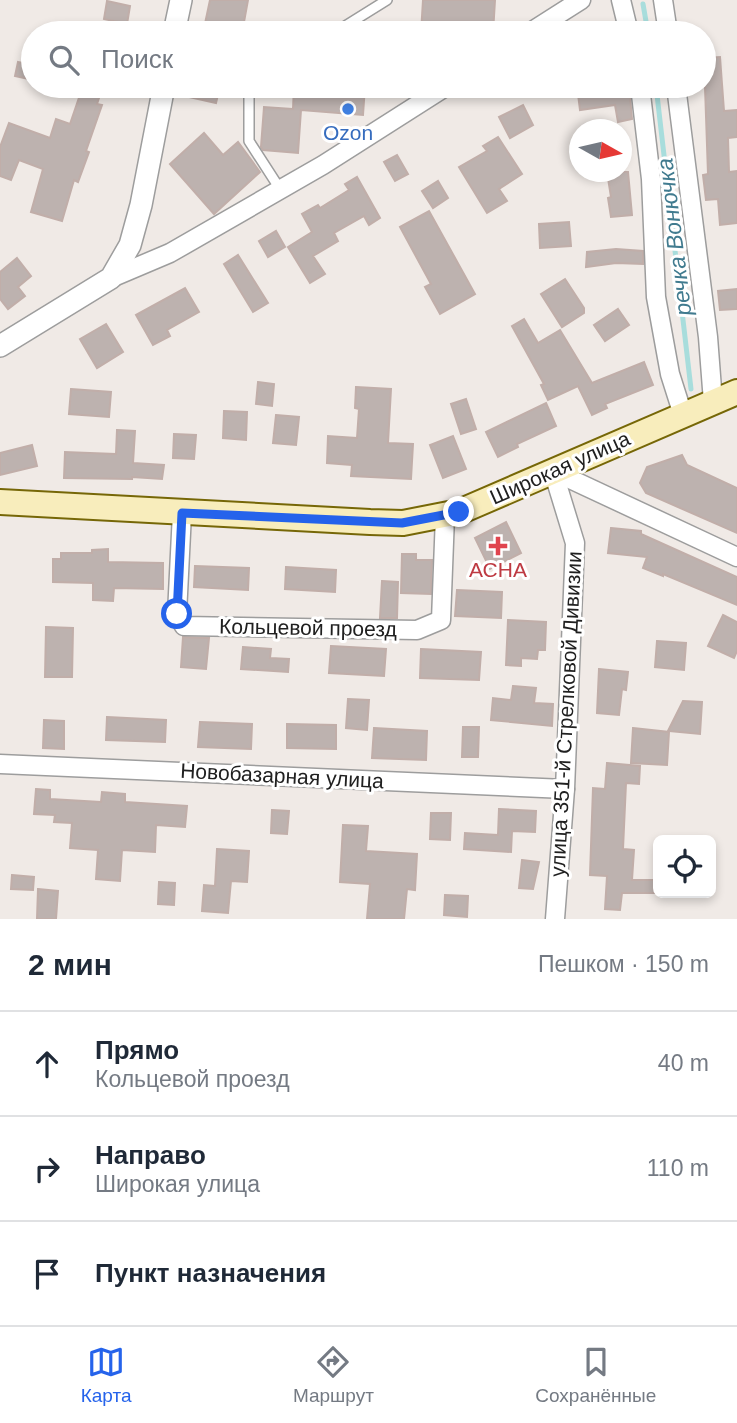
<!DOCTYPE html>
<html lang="ru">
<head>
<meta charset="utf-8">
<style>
	:root { --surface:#fff; --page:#f6f6f7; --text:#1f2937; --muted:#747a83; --line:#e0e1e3; --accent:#2563eb }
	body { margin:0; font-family:Helvetica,sans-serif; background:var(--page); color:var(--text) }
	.controls { position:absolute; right:21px; bottom:21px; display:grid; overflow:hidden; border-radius:10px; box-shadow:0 4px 10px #0003 }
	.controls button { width:63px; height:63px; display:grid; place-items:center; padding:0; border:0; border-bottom:2px solid var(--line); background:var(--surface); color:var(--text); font:35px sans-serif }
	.compass { position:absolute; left:569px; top:119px; width:63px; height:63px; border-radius:50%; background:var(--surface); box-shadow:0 4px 10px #0003; rotate:98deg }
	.stop { position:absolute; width:21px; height:21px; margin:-16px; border:5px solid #2563eb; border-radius:50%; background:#fff }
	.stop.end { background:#2563eb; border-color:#fff; box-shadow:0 2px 7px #0008 }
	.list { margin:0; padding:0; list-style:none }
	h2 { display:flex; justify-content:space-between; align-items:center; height:91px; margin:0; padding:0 28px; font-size:30px }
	h2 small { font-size:23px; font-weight:400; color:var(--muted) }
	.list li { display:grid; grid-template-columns:46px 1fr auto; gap:21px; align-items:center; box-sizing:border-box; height:105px; padding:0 28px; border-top:2px solid var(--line) }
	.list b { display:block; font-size:26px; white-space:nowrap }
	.list p { margin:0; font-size:23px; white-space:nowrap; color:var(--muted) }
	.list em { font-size:23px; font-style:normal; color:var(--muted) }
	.icon { flex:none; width:38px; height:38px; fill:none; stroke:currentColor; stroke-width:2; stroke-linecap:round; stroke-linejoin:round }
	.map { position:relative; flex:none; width:737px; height:919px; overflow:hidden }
	.search { position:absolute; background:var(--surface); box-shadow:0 4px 10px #0003; left:21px; right:21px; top:21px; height:77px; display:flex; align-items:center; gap:18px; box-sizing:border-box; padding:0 24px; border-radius:38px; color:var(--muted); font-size:26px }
	.sheet { height:406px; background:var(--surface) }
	nav { display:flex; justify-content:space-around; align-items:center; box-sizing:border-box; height:98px; border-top:2px solid var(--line); background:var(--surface); font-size:19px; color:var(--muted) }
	nav a { display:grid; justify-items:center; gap:4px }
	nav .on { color:var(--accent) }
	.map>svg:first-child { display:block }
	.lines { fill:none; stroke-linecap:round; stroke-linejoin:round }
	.stream { stroke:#a8dddc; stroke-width:5 }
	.building { fill:#bdb2af; stroke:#c1aea9; stroke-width:2 }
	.service-casing { stroke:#9d9d9d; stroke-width:12 }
	.minor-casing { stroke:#9d9d9d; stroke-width:21 }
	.tertiary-casing { stroke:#9d9d9d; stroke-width:24 }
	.secondary-casing { stroke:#766707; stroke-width:28 }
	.service { stroke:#fff; stroke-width:9 }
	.minor { stroke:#fff; stroke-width:18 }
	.tertiary { stroke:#fff; stroke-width:21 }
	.secondary { stroke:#f8edbc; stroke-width:24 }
	.route { stroke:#2563eb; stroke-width:9 }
	.shop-dot { fill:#3f7fe0; stroke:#fff; stroke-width:2.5 }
	.health-dot { fill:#e0444e; stroke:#fff; stroke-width:2.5 }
	.labels { text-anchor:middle; stroke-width:6; stroke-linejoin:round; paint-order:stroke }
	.shop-label { font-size:21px; fill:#366cbe; stroke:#fff }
	.street-label { font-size:21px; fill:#202020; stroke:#fff }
	.health-label { font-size:21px; fill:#be3a42; stroke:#fff }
	.water-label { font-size:23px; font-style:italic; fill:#417b8f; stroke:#fff }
</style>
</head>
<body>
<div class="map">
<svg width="737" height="919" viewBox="0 0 737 919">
	<rect width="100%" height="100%" fill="#f0eae6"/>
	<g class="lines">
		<!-- stream -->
		<g class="stream">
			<path d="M643,4L648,33"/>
			<path d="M656,86L691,389"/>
		</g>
	</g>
	<!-- building -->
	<g class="building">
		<path d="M210,0H248L242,33H203Z"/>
		<path d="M423,0H495L493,33H421Z"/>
		<path d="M107,1L130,6L127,24L104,19Z"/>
		<path d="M720,57L724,111L737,110V137L728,138L729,172L737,171V223L720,225L718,199L706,200L703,175L708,174L704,58Z"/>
		<path d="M18,62L33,65V80L15,76Z"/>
		<path d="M83,86H103L97,104L102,105L86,151L89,152L78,182L74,180L62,221L31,212L43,169L19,160L11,180L0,176V147L9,123L50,138L56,119L70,124Z"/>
		<path d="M191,86H220L216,103L189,97Z"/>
		<path d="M294,86H365L363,115L301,110L298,153L263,150L261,147L264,107L293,109Z"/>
		<path d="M577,86H629L632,119L618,122L615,105L580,110Z"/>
		<path d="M523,105L533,125L510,138L499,117Z"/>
		<path d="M204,133L223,155L238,142L260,172L214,214L170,164Z"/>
		<path d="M498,137L522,174L499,189L507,201L487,213L459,167L487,151L483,146Z"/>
		<path d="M397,155L408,174L395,181L384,162Z"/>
		<path d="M607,172H628L632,215L611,217L608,198L611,197Z"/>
		<path d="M357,177L380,218L369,225L364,216L334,233L338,241L313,256L325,274L310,283L288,247L312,232L302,214L318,205L320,208L349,190L345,184Z"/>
		<path d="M438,181L448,198L433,208L422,191Z"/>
		<path d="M429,211L475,294L440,314L425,287L431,284L400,227Z"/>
		<path d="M569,222L571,246L540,248L539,224Z"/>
		<path d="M276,231L285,247L268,257L259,241Z"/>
		<path d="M616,249L643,251V264L616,263L586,267L587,252Z"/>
		<path d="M238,255L268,303L253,312L224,264Z"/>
		<path d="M17,258L31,276L18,287L25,296L8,309L0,299V272Z"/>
		<path d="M565,279L584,308V313L562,327L541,294Z"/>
		<path d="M185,288L199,312L167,330L170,336L153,345L136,315Z"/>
		<path d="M737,289V309L720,310L718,291Z"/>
		<path d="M618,309L629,325L605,341L594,325Z"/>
		<path d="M524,319L538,343L560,330L592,383L644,362L653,385L605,404L607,408L592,415L578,386L548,400L541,385L544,384L512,326Z"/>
		<path d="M106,324L123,352L97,368L80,339Z"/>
		<path d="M258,382L274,384L272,406L256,404Z"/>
		<path d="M356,387L391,389L388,443L413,444L411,479L351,476L352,465L327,463L328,436L357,438L359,409L355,408Z"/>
		<path d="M71,389L111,392L109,417L69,414Z"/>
		<path d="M466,399L476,429L461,434L451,404Z"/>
		<path d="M546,403L556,426L517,444L518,447L498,457L486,432Z"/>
		<path d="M224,411L247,412L246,440L223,438Z"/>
		<path d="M276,415L299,417L296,445L273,443Z"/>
		<path d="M117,430L135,431L133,463L164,465L162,479L132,477V479L64,478L65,452L116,454Z"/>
		<path d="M174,434L196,435L194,459L173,458Z"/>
		<path d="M453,436L466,469L443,478L430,445Z"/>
		<path d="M32,445L37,466L0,475V453Z"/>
		<path d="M682,455L687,465L737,488V533L646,493L640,483L647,467Z"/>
		<path d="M506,522L521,553L490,569L475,538Z"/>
		<path d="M611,528L641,531V534L737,577V605L663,574V576L643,568L647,557L608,553Z"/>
		<path d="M108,549V562L163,563V589L114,588L113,601L93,600V583L53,582V559H61V553H92V550Z"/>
		<path d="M402,554H416V560H432L431,594L401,593Z"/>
		<path d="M195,566L249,568L248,590L194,587Z"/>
		<path d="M286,567L336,570L335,592L285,589Z"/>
		<path d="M382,581L398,582L397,618H380Z"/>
		<path d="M457,590L502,592L501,618L455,616Z"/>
		<path d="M723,615L737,622V651L734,658L708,646Z"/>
		<path d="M508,620L546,622L545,650H538L537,659L521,658V666L506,665Z"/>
		<path d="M46,627L73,628L72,677H45Z"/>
		<path d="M183,637L209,638L206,669L181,667Z"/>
		<path d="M657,641L686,643L684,670L655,667Z"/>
		<path d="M331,646L386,649L384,676L329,673Z"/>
		<path d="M243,647L271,649L270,658L289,659L288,672L241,669Z"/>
		<path d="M421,649L481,652L479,680L420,678Z"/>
		<path d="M599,669L628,672L626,690L622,689L619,715L597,713Z"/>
		<path d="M513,686L536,688L534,703L553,704L552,726L491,720L493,698L511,700Z"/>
		<path d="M348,699L369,700L367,730L346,728Z"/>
		<path d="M683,701L702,702L700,734L668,731Z"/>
		<path d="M107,717L166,720L165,742L106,740Z"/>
		<path d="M44,720L64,721V749L43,748Z"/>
		<path d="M200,722L252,724L251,749L198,747Z"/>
		<path d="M287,724L336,725V749L287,748Z"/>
		<path d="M463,727H479L478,757H462Z"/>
		<path d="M374,728L427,731L426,760L372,758Z"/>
		<path d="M633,728L669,732L667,765L631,763Z"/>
		<path d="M607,763L640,766L639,784L626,783L623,849L634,850L632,880H658V893H622L620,910L605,909L607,876L590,875L593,788L605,789Z"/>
		<path d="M36,789L50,790V799L101,802L102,792L125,794V802L187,806L185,827L156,825L155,852L122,850L120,881L96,879L98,850L70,848L72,823L54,822L55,815L34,814Z"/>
		<path d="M499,809L536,811L535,832L512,831L511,852L464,849L465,833L498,835Z"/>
		<path d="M272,810L289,811L287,834L271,833Z"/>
		<path d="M431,813H451L450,840L430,839Z"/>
		<path d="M343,825L368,826L366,851L417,854L415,890L407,889L404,919H367L370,884L340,882Z"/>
		<path d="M217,849L249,851L247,882L231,881L228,913L202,911L204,885L215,886Z"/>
		<path d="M522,860L539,862L533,889L519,888Z"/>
		<path d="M12,875L34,877L33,890L11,889Z"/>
		<path d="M159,882L175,883L174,905L158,904Z"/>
		<path d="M38,889L58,891L56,919H37Z"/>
		<path d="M445,895L468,896L467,917L444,915Z"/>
	</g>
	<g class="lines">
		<defs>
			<g id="service">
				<path d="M334,33L387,0"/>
				<path d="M249,86V141L280,189"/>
			</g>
			<g id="minor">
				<path d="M621,0L629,33"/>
				<path d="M663,0L668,33"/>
				<path d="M529,33L581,0"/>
				<path d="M640,86L651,179L656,297L670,374L683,415"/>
				<path d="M676,86L708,337L713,402"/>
				<path d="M111,278L170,253L323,165L447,86"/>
				<path d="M553,471L575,543L565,789L555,919"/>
				<path d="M553,471L737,557"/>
				<path d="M182,513L177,614L184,626L417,630L441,620L445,516"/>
				<path d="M0,764L565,789"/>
			</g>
			<g id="tertiary">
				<path d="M174,33L181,0"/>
				<path d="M0,346L111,278L130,245L141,205L164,86"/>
			</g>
			<path id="secondary" d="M0,502L370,522L403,523L459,512L737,392"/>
		</defs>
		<!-- service casing -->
		<use href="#service" class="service-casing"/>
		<!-- minor casing -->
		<use href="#minor" class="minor-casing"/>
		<!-- tertiary casing -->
		<use href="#tertiary" class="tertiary-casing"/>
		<!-- secondary casing -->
		<use href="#secondary" class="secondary-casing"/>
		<!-- service -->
		<use href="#service" class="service"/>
		<!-- minor -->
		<use href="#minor" class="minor"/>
		<!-- tertiary -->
		<use href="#tertiary" class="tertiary"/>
		<!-- secondary -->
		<use href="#secondary" class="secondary"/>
	</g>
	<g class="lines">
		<!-- route -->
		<path class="route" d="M177,614L182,513L402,523L459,512"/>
	</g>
	<!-- markers -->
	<circle class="shop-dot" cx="348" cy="109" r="7"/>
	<path class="health-dot" d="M494.5 535.5h7v7h7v7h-7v7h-7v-7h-7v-7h7z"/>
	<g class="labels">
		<!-- shop labels -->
		<g class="shop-label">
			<text x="348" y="140">Ozon</text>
		</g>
		<!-- street labels -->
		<g class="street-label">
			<text transform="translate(560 468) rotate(-24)" y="7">Широкая улица</text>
			<text transform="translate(308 628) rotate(1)" y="7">Кольцевой проезд</text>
			<text transform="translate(566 714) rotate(-87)" y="7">улица 351-й Стрелковой Дивизии</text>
			<text transform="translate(282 776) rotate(3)" y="7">Новобазарная улица</text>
		</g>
		<!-- health labels -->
		<g class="health-label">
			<text x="498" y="577">АСНА</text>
		</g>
		<!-- water labels -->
		<g class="water-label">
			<text transform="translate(674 237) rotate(-97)" y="8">речка Вонючка</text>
		</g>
	</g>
</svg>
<div class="controls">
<button><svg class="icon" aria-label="locate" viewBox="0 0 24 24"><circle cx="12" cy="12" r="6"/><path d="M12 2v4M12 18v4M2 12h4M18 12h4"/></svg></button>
</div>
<svg class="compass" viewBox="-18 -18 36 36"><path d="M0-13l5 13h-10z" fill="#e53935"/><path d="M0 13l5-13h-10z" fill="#747a83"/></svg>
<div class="stop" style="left:177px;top:614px"></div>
<div class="stop end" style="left:459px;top:512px"></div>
<div class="search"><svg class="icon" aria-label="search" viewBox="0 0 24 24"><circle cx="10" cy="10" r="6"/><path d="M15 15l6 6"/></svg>Поиск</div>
</div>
<section class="sheet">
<h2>2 мин<small>Пешком · 150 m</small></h2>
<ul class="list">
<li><svg class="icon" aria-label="ahead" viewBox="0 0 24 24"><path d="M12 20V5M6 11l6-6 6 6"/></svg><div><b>Прямо</b><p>Кольцевой проезд</p></div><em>40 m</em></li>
<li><svg class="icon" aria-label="right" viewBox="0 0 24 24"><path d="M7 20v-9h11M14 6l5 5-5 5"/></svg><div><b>Направо</b><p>Широкая улица</p></div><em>110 m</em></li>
<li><svg class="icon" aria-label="arrive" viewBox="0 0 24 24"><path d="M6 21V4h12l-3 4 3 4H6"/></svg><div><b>Пункт назначения</b></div></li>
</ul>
</section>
<nav>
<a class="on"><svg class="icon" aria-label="map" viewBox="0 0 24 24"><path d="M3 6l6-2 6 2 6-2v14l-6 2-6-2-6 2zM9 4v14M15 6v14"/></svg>Карта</a>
<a><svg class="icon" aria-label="directions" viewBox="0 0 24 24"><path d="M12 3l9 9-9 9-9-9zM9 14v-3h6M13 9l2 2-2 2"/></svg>Маршрут</a>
<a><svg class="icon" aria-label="saved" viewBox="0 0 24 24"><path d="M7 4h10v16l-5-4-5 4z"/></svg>Сохранённые</a>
</nav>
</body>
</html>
